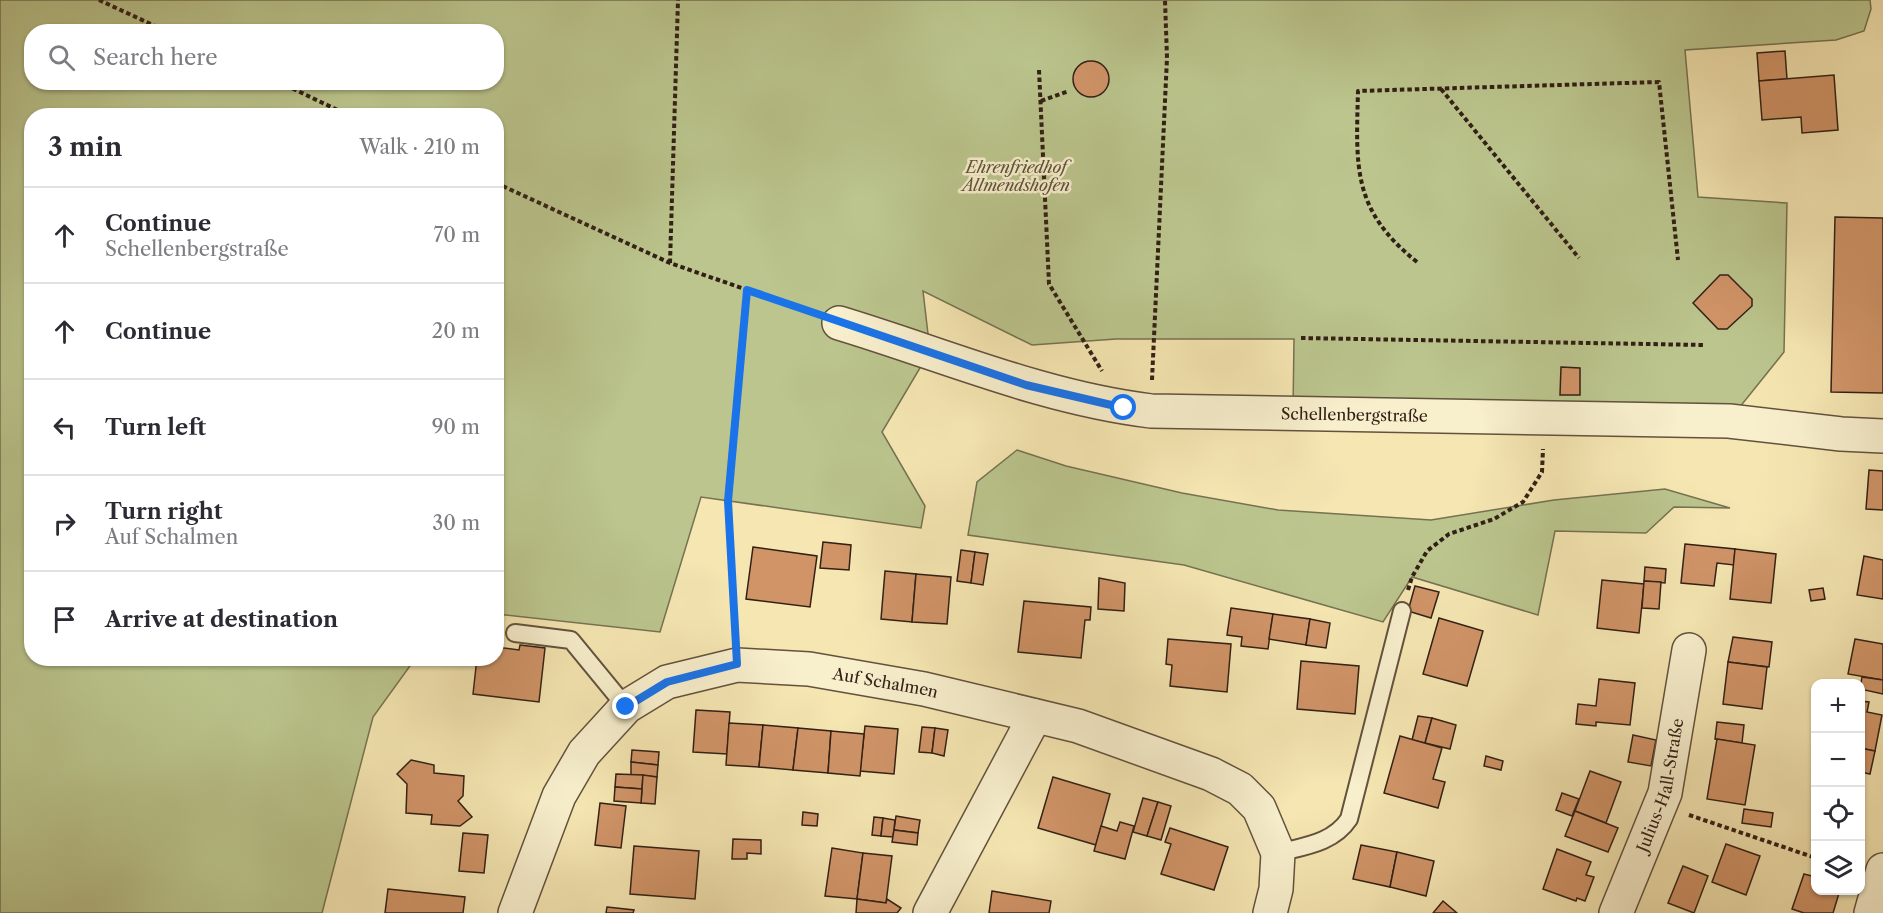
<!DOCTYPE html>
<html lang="en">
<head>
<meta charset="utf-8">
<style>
	:root { --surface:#fff; --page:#f2f2f3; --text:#2b2b33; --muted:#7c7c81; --line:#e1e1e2 }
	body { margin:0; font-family:"Libre Caslon Text",serif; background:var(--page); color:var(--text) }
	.controls { position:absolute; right:18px; bottom:18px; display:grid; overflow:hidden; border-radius:12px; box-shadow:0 2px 4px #0004 }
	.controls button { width:54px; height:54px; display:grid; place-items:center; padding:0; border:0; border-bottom:2px solid var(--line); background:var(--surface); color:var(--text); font:30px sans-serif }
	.stop { position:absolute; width:18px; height:18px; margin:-14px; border:4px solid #1a73e8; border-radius:50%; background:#fff }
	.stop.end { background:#1a73e8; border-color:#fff; box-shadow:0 2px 6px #0008 }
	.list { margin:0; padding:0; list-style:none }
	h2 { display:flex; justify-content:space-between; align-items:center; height:78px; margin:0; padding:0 24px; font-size:26px }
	h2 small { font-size:20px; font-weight:400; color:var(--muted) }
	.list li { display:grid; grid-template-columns:39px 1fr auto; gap:18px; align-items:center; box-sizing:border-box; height:96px; padding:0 24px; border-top:2px solid var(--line) }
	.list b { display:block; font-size:22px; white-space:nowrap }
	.list p { margin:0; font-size:20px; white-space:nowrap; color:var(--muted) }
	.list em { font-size:20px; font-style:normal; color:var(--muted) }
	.icon { flex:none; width:33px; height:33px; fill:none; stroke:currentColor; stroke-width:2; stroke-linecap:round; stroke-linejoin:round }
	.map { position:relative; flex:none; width:1883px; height:913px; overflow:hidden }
	.search { position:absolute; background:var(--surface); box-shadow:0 2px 4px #0004; left:24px; top:24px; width:480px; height:66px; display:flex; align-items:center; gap:15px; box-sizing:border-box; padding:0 21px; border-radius:24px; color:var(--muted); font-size:22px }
	.panel { position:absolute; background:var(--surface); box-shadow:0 2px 4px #0004; left:24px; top:108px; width:480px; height:558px; border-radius:24px }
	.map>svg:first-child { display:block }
	.green { fill:#bbc58d; stroke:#767252; stroke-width:1.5; fill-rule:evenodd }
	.building { fill:#d09467; stroke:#322016; stroke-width:1.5 }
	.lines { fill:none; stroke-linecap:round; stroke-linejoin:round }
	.lane-casing { stroke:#63523d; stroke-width:20 }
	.street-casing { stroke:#63523d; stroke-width:36 }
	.path { stroke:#322016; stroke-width:4; stroke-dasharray:4.5 3; stroke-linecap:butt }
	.lane { stroke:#f8efcd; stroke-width:16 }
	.street { stroke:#f8efcd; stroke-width:33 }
	.route { stroke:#1a73e8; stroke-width:8 }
	.labels { text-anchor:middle; stroke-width:5; stroke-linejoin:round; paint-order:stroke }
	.park-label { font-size:16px; font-style:italic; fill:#5b523a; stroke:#f8efcd }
	.street-label { font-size:16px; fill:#322016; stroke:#f8efcd }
</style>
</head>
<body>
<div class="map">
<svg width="1883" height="913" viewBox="0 0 1883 913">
	<rect width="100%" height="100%" fill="#f5e6b2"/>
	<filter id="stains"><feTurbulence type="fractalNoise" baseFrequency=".00333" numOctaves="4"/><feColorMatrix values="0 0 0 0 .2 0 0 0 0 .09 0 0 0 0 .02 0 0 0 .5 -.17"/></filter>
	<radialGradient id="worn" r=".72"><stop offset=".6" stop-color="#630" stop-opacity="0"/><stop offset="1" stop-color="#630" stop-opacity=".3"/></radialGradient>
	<!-- green -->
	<g class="green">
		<path d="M0,0H1870L1871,9L1864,31L1836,40L1685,50L1698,197L1787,203L1784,352L1735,413L1293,410L1294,339H1116L1032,345L923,291L930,351L882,432L925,506L921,528L701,497L660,632L497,614L496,116H32V658L415,659L373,717L322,913H0ZM32,32H496V82H32Z"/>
		<path d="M1017,450L1066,466L1182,493L1278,510L1431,520L1554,500L1665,489L1730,508L1674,507L1646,533L1555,531L1538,615L1412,577L1383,622L1184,565L968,535L977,482Z"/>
	</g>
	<!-- building -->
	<g class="building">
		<path d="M1785,51L1787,79L1759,81L1757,53Z"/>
		<circle cx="1091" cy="79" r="18"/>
		<path d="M1834,75L1838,130L1802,133L1801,117L1762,120L1759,81Z"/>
		<path d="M1835,217L1883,218V393L1831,392Z"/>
		<path d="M1720,275H1728L1752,299V306L1727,329H1718L1693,303Z"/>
		<path d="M1561,367L1580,368V395H1560Z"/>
		<path d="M1869,470L1883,471V510L1866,509Z"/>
		<path d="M823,542L851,545L849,570L820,568Z"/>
		<path d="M1685,544L1735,549L1734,565L1717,563L1714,586L1681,583Z"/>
		<path d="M753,547L817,556L810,607L746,599Z"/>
		<path d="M1735,549L1776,554L1771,603L1730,599Z"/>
		<path d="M961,550L975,552L971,583L957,581Z"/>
		<path d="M975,552L988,554L983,585L971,583Z"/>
		<path d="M1864,556L1883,560V599L1857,595Z"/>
		<path d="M1645,567L1666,569L1665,583L1644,581Z"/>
		<path d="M885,571L916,574L912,622L881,619Z"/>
		<path d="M916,574L951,577L947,624L912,622Z"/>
		<path d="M1099,578L1125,583L1124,611L1098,609Z"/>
		<path d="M1602,580L1644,584L1639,633L1597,628Z"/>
		<path d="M1644,581L1661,582L1659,609L1642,608Z"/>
		<path d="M1415,586L1439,592L1431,618L1408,611Z"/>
		<path d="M1823,588L1825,599L1811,601L1809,590Z"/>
		<path d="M1024,601L1091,607L1090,620H1085L1081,658L1018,652Z"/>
		<path d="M1231,608L1273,614L1268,649L1241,646L1242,637L1227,635Z"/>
		<path d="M1273,614L1310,619L1306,645L1269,639Z"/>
		<path d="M1439,618L1483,631L1467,686L1423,674Z"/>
		<path d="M1310,619L1330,623L1326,648L1306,645Z"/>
		<path d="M1733,637L1772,642L1769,667L1728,662Z"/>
		<path d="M1168,639L1231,644L1227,692L1170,686L1172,665L1166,664Z"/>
		<path d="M1855,639L1883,644V680L1848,674Z"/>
		<path d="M520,645L545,648L539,702L473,694L477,658H496V647L519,650Z"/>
		<path d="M1301,661L1359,666L1355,714L1297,709Z"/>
		<path d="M1728,662L1767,667L1762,709L1723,704Z"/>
		<path d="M1862,677L1883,680V694L1860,689Z"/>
		<path d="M1599,679L1635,683L1630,725L1596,722V726L1576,724L1578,704L1596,706Z"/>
		<path d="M1860,701L1869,702L1867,712L1882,715L1875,751L1860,748Z"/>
		<path d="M696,710L730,712L727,754L693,752Z"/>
		<path d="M1418,716L1432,718L1425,743L1412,740Z"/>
		<path d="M1432,718L1456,725L1450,749L1425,743Z"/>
		<path d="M1717,722L1744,725L1742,743L1715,739Z"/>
		<path d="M729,723L763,725L759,767L726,765Z"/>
		<path d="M763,725L798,728L793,770L759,767Z"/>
		<path d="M865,726L898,729L894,774L860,771Z"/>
		<path d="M922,727L935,728L932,753L919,752Z"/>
		<path d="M798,728L831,731L828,773L793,770Z"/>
		<path d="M935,728L948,730L944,756L932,753Z"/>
		<path d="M831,731L864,734L860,776L828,773Z"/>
		<path d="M1633,735L1656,740L1651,766L1628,762Z"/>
		<path d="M1400,736L1442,748L1433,779L1445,782L1438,808L1384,793Z"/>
		<path d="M1717,739L1755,745L1745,805L1707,799Z"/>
		<path d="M1860,748L1875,751L1870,774L1860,772Z"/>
		<path d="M632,750L659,752L658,765L631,762Z"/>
		<path d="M1486,756L1503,761L1501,770L1484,766Z"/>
		<path d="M411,760L434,765V773L464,776L463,796L458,801L472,817L460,826L431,824L432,815L406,813L407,784L397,774Z"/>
		<path d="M631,762L658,765L657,777L631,775Z"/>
		<path d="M1590,771L1621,782L1606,823L1575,811Z"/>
		<path d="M616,774L643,775L642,789L615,787Z"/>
		<path d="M643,775L657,777L655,804L641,803Z"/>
		<path d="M1053,777L1110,794L1096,845L1038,828Z"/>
		<path d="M615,787L642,789L641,803L614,801Z"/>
		<path d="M1562,793L1579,799L1572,816L1556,810Z"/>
		<path d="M1143,798L1158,802L1147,836L1133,832Z"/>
		<path d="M1158,802L1171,806L1161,840L1147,836Z"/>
		<path d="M600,803L626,806L621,848L595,845Z"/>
		<path d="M1744,809L1773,813L1771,827L1742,823Z"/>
		<path d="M1575,811L1618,828L1608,852L1565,836Z"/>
		<path d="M803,812L818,814L817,826L802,825Z"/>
		<path d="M896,816L920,820L918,833L894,830Z"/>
		<path d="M874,817L883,818L881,836L872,835Z"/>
		<path d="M883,818L895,820L893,837L881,836Z"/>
		<path d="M1120,822L1134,826L1125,859L1094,851L1101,826L1117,831Z"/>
		<path d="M1170,828L1228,847L1214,890L1161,874L1171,844L1165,842Z"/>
		<path d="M894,830L918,833L917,845L892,842Z"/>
		<path d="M463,833L488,835L484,873L459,871Z"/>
		<path d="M733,839L761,840V854L747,853V859H732Z"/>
		<path d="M1726,844L1760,856L1746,895L1712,882Z"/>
		<path d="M1361,845L1397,852L1390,887L1353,879Z"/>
		<path d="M634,846L699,851L695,899L630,894Z"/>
		<path d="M832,848L863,853L857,899L825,896Z"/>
		<path d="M1557,849L1591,862L1586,875L1594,877L1585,901L1577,898L1576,901L1543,889Z"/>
		<path d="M1397,852L1434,861L1426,896L1390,887Z"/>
		<path d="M863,853L892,856L886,903L857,899Z"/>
		<path d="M1683,866L1708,876L1694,913L1668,903Z"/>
		<path d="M1804,874L1816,877V890H1840L1833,913H1804L1792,909Z"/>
		<path d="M388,889L465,897L463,913H385Z"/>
		<path d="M992,891L1051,901L1049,913H989Z"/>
		<path d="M857,899L886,903L887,899L901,908L897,913H856Z"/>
		<path d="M1443,901L1457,913H1433Z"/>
		<path d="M607,907L634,910L633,913H606Z"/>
	</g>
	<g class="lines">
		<defs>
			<g id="lane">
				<path d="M515,633L571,640L626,707"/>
				<path d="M1278,853C1305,846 1333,843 1349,819L1402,611"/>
			</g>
			<g id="street">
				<path id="s1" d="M839,323C942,354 1043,398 1151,411L1729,421L1841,434L1883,436"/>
				<path id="s2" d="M515,913L559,796L584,753L626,707L667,682L737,665L809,669L924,689L1078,726L1211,774L1240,789L1259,808L1278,853L1276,889L1270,913"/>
				<path d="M930,913L1035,716"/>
				<path id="s3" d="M1616,913L1665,793L1689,650"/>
				<path d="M1871,913L1883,870"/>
			</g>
		</defs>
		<!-- lane casing -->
		<use href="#lane" class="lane-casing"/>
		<!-- street casing -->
		<use href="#street" class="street-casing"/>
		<!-- path -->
		<g class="path">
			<path d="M99,0L168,32"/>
			<path d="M1039,70L1049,284L1102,371"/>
			<path d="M279,82L350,116"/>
			<path d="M1441,89L1579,258"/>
			<path d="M1041,101L1069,91"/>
			<path d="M496,183L670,263L813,313"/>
			<path d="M1417,262C1352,210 1356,167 1358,91L1659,82L1678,260"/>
			<path d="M670,263L678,0"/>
			<path d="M1301,338L1704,345"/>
			<path d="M1152,380L1167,58L1165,0"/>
			<path d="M1408,590L1412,577L1427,551L1449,534L1494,519L1523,502L1542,472L1543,449"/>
			<path d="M735,636L728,501L747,290"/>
			<path d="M1689,815L1816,858"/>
		</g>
		<!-- lane -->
		<use href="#lane" class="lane"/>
		<!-- street -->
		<use href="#street" class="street"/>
	</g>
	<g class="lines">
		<!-- route -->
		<path class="route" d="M626,707L667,682L737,664L728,501L747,290L1026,385L1124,408"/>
	</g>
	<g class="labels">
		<!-- park labels -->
		<g class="park-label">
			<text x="1016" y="173">Ehrenfriedhof<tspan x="1016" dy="18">Allmendshofen</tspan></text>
		</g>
		<!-- street labels -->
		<g class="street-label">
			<text dy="6" stroke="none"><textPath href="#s1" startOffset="528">Schellenbergstraße</textPath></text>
			<text dy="6" stroke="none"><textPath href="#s2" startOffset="507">Auf Schalmen</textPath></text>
			<text dy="6" stroke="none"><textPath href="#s3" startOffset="136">Julius-Hall-Straße</textPath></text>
		</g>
	</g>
	<rect width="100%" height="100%" filter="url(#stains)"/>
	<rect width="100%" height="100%" fill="url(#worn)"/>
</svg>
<div class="controls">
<button>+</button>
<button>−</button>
<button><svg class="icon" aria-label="locate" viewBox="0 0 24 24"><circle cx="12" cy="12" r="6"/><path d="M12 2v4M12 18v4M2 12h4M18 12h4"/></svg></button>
<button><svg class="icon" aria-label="layers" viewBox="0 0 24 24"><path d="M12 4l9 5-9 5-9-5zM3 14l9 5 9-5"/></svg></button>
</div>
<div class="stop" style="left:1124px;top:408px"></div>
<div class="stop end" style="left:626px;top:707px"></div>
<div class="search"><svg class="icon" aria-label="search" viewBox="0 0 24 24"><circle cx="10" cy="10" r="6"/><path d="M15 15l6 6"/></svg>Search here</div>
<section class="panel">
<h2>3 min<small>Walk · 210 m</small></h2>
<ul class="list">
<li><svg class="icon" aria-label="ahead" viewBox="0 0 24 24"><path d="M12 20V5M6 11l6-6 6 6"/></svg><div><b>Continue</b><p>Schellenbergstraße</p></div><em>70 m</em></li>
<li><svg class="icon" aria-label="ahead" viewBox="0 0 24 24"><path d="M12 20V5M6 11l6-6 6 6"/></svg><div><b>Continue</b></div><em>20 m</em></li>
<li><svg class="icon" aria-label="left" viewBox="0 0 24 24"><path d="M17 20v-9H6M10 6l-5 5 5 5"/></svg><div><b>Turn left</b></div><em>90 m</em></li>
<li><svg class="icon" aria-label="right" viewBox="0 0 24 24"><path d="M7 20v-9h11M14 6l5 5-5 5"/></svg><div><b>Turn right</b><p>Auf Schalmen</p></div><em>30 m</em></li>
<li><svg class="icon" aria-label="arrive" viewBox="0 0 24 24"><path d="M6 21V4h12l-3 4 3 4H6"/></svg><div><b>Arrive at destination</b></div></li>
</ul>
</section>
</div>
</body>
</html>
